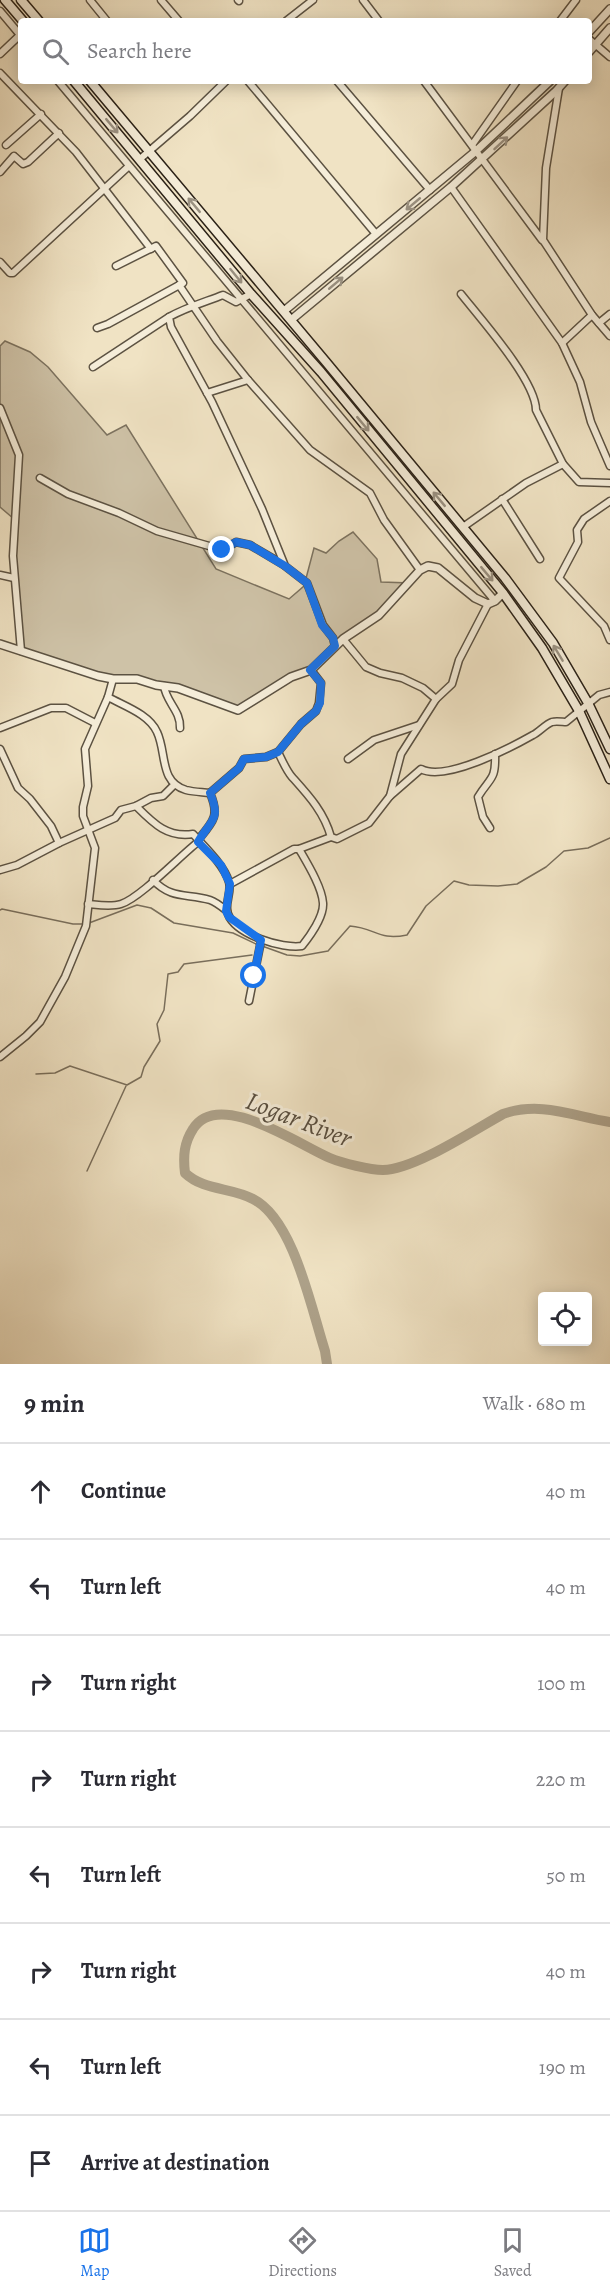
<!DOCTYPE html>
<html lang="en">
<head>
<meta charset="utf-8">
<style>
	:root { --surface:#fff; --page:#f2f2f3; --text:#2b2b33; --muted:#7c7c81; --line:#e1e1e2; --accent:#1a73e8 }
	body { margin:0; font-family:Alegreya,serif; background:var(--page); color:var(--text) }
	.controls { position:absolute; right:18px; bottom:18px; display:grid; overflow:hidden; border-radius:6px; box-shadow:0 3px 15px #0003 }
	.controls button { width:54px; height:54px; display:grid; place-items:center; padding:0; border:0; border-bottom:2px solid var(--line); background:var(--surface); color:var(--text); font:30px sans-serif }
	.stop { position:absolute; width:18px; height:18px; margin:-14px; border:4px solid #1a73e8; border-radius:50%; background:#fff }
	.stop.end { background:#1a73e8; border-color:#fff; box-shadow:0 2px 6px #0008 }
	.list { margin:0; padding:0; list-style:none }
	h2 { display:flex; justify-content:space-between; align-items:center; height:78px; margin:0; padding:0 24px; font-size:26px }
	h2 small { font-size:20px; font-weight:400; color:var(--muted) }
	.list li { display:grid; grid-template-columns:39px 1fr auto; gap:18px; align-items:center; box-sizing:border-box; height:96px; padding:0 24px; border-top:2px solid var(--line) }
	.list b { display:block; font-size:22px; white-space:nowrap }
	.list em { font-size:20px; font-style:normal; color:var(--muted) }
	.icon { flex:none; width:33px; height:33px; fill:none; stroke:currentColor; stroke-width:2; stroke-linecap:round; stroke-linejoin:round }
	.map { position:relative; flex:none; width:610px; height:1364px; overflow:hidden }
	.search { position:absolute; background:var(--surface); box-shadow:0 3px 15px #0003; left:18px; right:18px; top:18px; height:66px; display:flex; align-items:center; gap:15px; box-sizing:border-box; padding:0 21px; border-radius:6px; color:var(--muted); font-size:22px }
	.sheet { height:846px; background:var(--surface) }
	nav { display:flex; justify-content:space-around; align-items:center; box-sizing:border-box; height:84px; border-top:2px solid var(--line); background:var(--surface); font-size:16px; color:var(--muted) }
	nav a { display:grid; justify-items:center; gap:3px }
	nav .on { color:var(--accent) }
	.map>svg:first-child { display:block }
	.green { fill:#cec2a7; stroke:#7c725f; stroke-width:1.5 }
	.lines { fill:none; stroke-linecap:round; stroke-linejoin:round }
	.stream { stroke:#796e5b; stroke-width:1.5 }
	.river { stroke:#ada189; stroke-width:10 }
	.minor-casing { stroke:#5c5242; stroke-width:9 }
	.tertiary-casing { stroke:#5c5242; stroke-width:10 }
	.secondary-casing { stroke:#2a2117; stroke-width:11 }
	.minor { stroke:#f5edd9; stroke-width:6 }
	.tertiary { stroke:#f5edd9; stroke-width:7 }
	.secondary { stroke:#f5edd9; stroke-width:8 }
	.oneway { stroke:#9a9182 }
	.route { stroke:#1a73e8; stroke-width:8 }
	.labels { text-anchor:middle; stroke-width:6; stroke-linejoin:round; paint-order:stroke }
	.water-label { font-size:26px; font-style:italic; fill:#584e3f; stroke:#f5edd9 }
</style>
</head>
<body>
<div class="map">
<svg width="610" height="1364" viewBox="0 0 610 1364">
	<rect width="100%" height="100%" fill="#f0e3c4"/>
	<filter id="stains"><feTurbulence type="fractalNoise" baseFrequency=".00333" numOctaves="4"/><feColorMatrix values="0 0 0 0 .2 0 0 0 0 .09 0 0 0 0 .02 0 0 0 .5 -.17"/></filter>
	<radialGradient id="worn" r=".72"><stop offset=".6" stop-color="#630" stop-opacity="0"/><stop offset="1" stop-color="#630" stop-opacity=".3"/></radialGradient>
	<!-- green -->
	<path class="green" d="M5,341L30,352L48,367L107,435L126,425L216,569L289,599L304,586L314,548L326,553L339,541L353,532L377,559L381,582L410,583L379,615L343,639L311,670L238,710L178,688L113,679L21,651L18,617L14,519L0,507V346Z"/>
	<g class="lines">
		<!-- stream -->
		<g class="stream">
			<path d="M0,910L2,909L73,924H84"/>
			<path d="M89,923L137,905L151,908L174,923L233,933L258,945"/>
			<path d="M262,946L287,955L300,956L328,951L350,926C376,928 378,941 407,935L426,906L454,881L469,885L498,886L517,884L546,867L564,851L588,848L610,838"/>
			<path d="M36,1074L55,1073L70,1066L127,1085L141,1077L144,1067L160,1041L157,1024L164,1010L168,974L178,972L184,964L252,955"/>
			<path d="M87,1171L126,1086"/>
		</g>
		<!-- river -->
		<path class="river" d="M327,1364L325,1351C311,1308 294,1220 253,1199C231,1187 204,1191 185,1173C183,1156 184,1143 193,1129C218,1088 299,1145 330,1158C342,1163 370,1170 383,1170C414,1170 474,1130 503,1114C540,1101 573,1116 610,1122"/>
		<defs>
			<g id="minor">
				<path d="M90,0L107,21"/>
				<path d="M161,0L179,21"/>
				<path d="M238,0L239,1"/>
				<path d="M363,0L379,21"/>
				<path d="M0,11L21,36"/>
				<path d="M286,21L313,0"/>
				<path d="M560,21L576,0"/>
				<path d="M589,39L610,57"/>
				<path d="M0,54L20,35"/>
				<path d="M0,73L76,152L151,249"/>
				<path d="M58,81L495,601"/>
				<path d="M248,81L376,234"/>
				<path d="M337,81L430,190"/>
				<path d="M424,81L542,240"/>
				<path d="M559,88L546,168L543,240L592,315L610,336"/>
				<path d="M6,145L41,114"/>
				<path d="M472,145L517,81"/>
				<path d="M140,159L190,116L226,81"/>
				<path d="M0,172L14,156L23,164L28,162L59,133"/>
				<path d="M451,187L562,343L580,382L591,422L610,466"/>
				<path d="M0,262L10,273H13L129,166"/>
				<path d="M179,285L217,341L248,380L310,450L370,493L384,520L420,570"/>
				<path d="M251,294L236,302L223,295C205,302 187,307 169,317L171,327L212,402L262,509L285,566L307,583L323,625L333,638L335,646"/>
				<path d="M461,294C480,318 536,381 536,410L563,464L579,482L610,483"/>
				<path d="M599,323L610,314"/>
				<path d="M97,328L108,324L183,283L156,246L116,266"/>
				<path d="M562,343L592,315"/>
				<path d="M93,367L169,317"/>
				<path d="M207,393L248,380"/>
				<path d="M0,408L19,455L13,556L21,651"/>
				<path d="M40,478L68,494L119,513L157,531L223,550L236,542L250,545L284,565"/>
				<path d="M502,499L540,559"/>
				<path d="M610,501L584,519L577,530L578,542L559,578L604,626L610,640"/>
				<path d="M463,527L526,483L563,464"/>
				<path d="M0,575L14,578"/>
				<path d="M343,639L366,667L380,673L402,678L423,688L436,699"/>
				<path d="M164,686C166,702 181,711 180,728"/>
				<path d="M108,697C124,706 149,714 157,732C167,753 159,782 186,790C194,792 202,792 210,793"/>
				<path d="M0,728L51,708H66L95,723"/>
				<path d="M0,749L18,788L30,799L51,826L59,843"/>
				<path d="M278,752C282,760 286,770 292,777C309,796 324,812 331,837L337,839L369,823L390,796L421,769C445,782 510,748 533,735C539,732 546,724 552,722C556,721 563,722 566,722L599,695L610,692"/>
				<path d="M348,759L374,740L419,725"/>
				<path d="M390,796L401,754L436,699L452,684L459,660L488,604"/>
				<path d="M136,806C153,823 167,838 193,834C204,846 224,865 229,882C232,892 224,904 228,914C236,935 282,949 302,946C310,936 324,916 323,903C322,887 307,863 299,849"/>
				<path d="M490,828L483,817L478,797C490,777 496,781 495,754"/>
				<path d="M198,840C213,822 220,816 210,793L239,768L244,759L266,757L278,752L301,724L316,711L319,703L321,683L311,670"/>
				<path d="M0,870L17,865L59,843L115,818L121,810L136,806L151,798L163,796L174,785"/>
				<path d="M153,880C172,900 187,893 210,900C216,902 222,907 227,911"/>
				<path d="M230,884L294,849H299L331,837"/>
				<path d="M88,904C99,905 111,907 121,904C140,898 180,856 198,842"/>
				<path d="M249,1001L261,941"/>
				<path d="M0,1057L26,1036L40,1022L65,977L86,926L95,848L83,816V807L88,786L85,749L108,697L113,679"/>
			</g>
			<g id="tertiary">
				<path d="M589,32L610,9"/>
				<path d="M589,52L610,28"/>
				<path d="M284,311L476,151L550,81"/>
				<path d="M291,320L451,187L556,91L565,81"/>
				<path d="M0,644L98,676L113,679H137L156,685L178,688L238,710L291,677L311,670L343,639L379,615L420,570L428,566L438,568L475,598L488,604L495,601L503,593"/>
			</g>
			<g id="secondary">
				<path d="M5,0L23,21"/>
				<path d="M21,0L39,21"/>
				<path d="M74,81L251,294L321,372L503,593L542,648L579,711L610,779"/>
				<path d="M90,81L326,362L505,578L553,643L588,703L610,749"/>
			</g>
		</defs>
		<!-- minor casing -->
		<use href="#minor" class="minor-casing"/>
		<!-- tertiary casing -->
		<use href="#tertiary" class="tertiary-casing"/>
		<!-- secondary casing -->
		<use href="#secondary" class="secondary-casing"/>
		<!-- minor -->
		<use href="#minor" class="minor"/>
		<!-- tertiary -->
		<use href="#tertiary" class="tertiary"/>
		<!-- secondary -->
		<use href="#secondary" class="secondary"/>
	</g>
	<!-- one-way arrows -->
	<defs><path id="oneway-shaft" d="M-6 0H5M1.5-3L5.5 0L1.5 3" fill="none" stroke-width="1.6" stroke-linecap="round" stroke-linejoin="round" transform="scale(1.5)"/></defs>
	<g class="oneway">
		<use href="#oneway-shaft" transform="translate(112 126) rotate(50)"/>
		<use href="#oneway-shaft" transform="translate(501 143) rotate(-43)"/>
		<use href="#oneway-shaft" transform="translate(413 204) rotate(140)"/>
		<use href="#oneway-shaft" transform="translate(194 205) rotate(-130)"/>
		<use href="#oneway-shaft" transform="translate(236 276) rotate(51)"/>
		<use href="#oneway-shaft" transform="translate(336 283) rotate(-40)"/>
		<use href="#oneway-shaft" transform="translate(363 424) rotate(50)"/>
		<use href="#oneway-shaft" transform="translate(439 499) rotate(-130)"/>
		<use href="#oneway-shaft" transform="translate(487 574) rotate(50)"/>
		<use href="#oneway-shaft" transform="translate(558 653) rotate(-121)"/>
	</g>
	<g class="lines">
		<!-- route -->
		<path class="route" d="M222,550L236,542L250,545L285,566L307,583L322,625L333,638L335,646L310,670L321,683L320,703L316,711L301,724L278,752L266,757L244,759L239,768L210,793C222,821 210,820 198,842L221,865L230,884L226,911L229,917L261,940L254,976"/>
	</g>
	<g class="labels">
		<!-- water labels -->
		<g class="water-label">
			<text transform="translate(299 1119) rotate(21)" y="9">Logar River</text>
		</g>
	</g>
	<rect width="100%" height="100%" filter="url(#stains)"/>
	<rect width="100%" height="100%" fill="url(#worn)"/>
</svg>
<div class="controls">
<button><svg class="icon" aria-label="locate" viewBox="0 0 24 24"><circle cx="12" cy="12" r="6"/><path d="M12 2v4M12 18v4M2 12h4M18 12h4"/></svg></button>
</div>
<div class="stop" style="left:254px;top:976px"></div>
<div class="stop end" style="left:222px;top:550px"></div>
<div class="search"><svg class="icon" aria-label="search" viewBox="0 0 24 24"><circle cx="10" cy="10" r="6"/><path d="M15 15l6 6"/></svg>Search here</div>
</div>
<section class="sheet">
<h2>9 min<small>Walk · 680 m</small></h2>
<ul class="list">
<li><svg class="icon" aria-label="ahead" viewBox="0 0 24 24"><path d="M12 20V5M6 11l6-6 6 6"/></svg><div><b>Continue</b></div><em>40 m</em></li>
<li><svg class="icon" aria-label="left" viewBox="0 0 24 24"><path d="M17 20v-9H6M10 6l-5 5 5 5"/></svg><div><b>Turn left</b></div><em>40 m</em></li>
<li><svg class="icon" aria-label="right" viewBox="0 0 24 24"><path d="M7 20v-9h11M14 6l5 5-5 5"/></svg><div><b>Turn right</b></div><em>100 m</em></li>
<li><svg class="icon" aria-label="right" viewBox="0 0 24 24"><path d="M7 20v-9h11M14 6l5 5-5 5"/></svg><div><b>Turn right</b></div><em>220 m</em></li>
<li><svg class="icon" aria-label="left" viewBox="0 0 24 24"><path d="M17 20v-9H6M10 6l-5 5 5 5"/></svg><div><b>Turn left</b></div><em>50 m</em></li>
<li><svg class="icon" aria-label="right" viewBox="0 0 24 24"><path d="M7 20v-9h11M14 6l5 5-5 5"/></svg><div><b>Turn right</b></div><em>40 m</em></li>
<li><svg class="icon" aria-label="left" viewBox="0 0 24 24"><path d="M17 20v-9H6M10 6l-5 5 5 5"/></svg><div><b>Turn left</b></div><em>190 m</em></li>
<li><svg class="icon" aria-label="arrive" viewBox="0 0 24 24"><path d="M6 21V4h12l-3 4 3 4H6"/></svg><div><b>Arrive at destination</b></div></li>
</ul>
</section>
<nav>
<a class="on"><svg class="icon" aria-label="map" viewBox="0 0 24 24"><path d="M3 6l6-2 6 2 6-2v14l-6 2-6-2-6 2zM9 4v14M15 6v14"/></svg>Map</a>
<a><svg class="icon" aria-label="directions" viewBox="0 0 24 24"><path d="M12 3l9 9-9 9-9-9zM9 14v-3h6M13 9l2 2-2 2"/></svg>Directions</a>
<a><svg class="icon" aria-label="saved" viewBox="0 0 24 24"><path d="M7 4h10v16l-5-4-5 4z"/></svg>Saved</a>
</nav>
</body>
</html>
